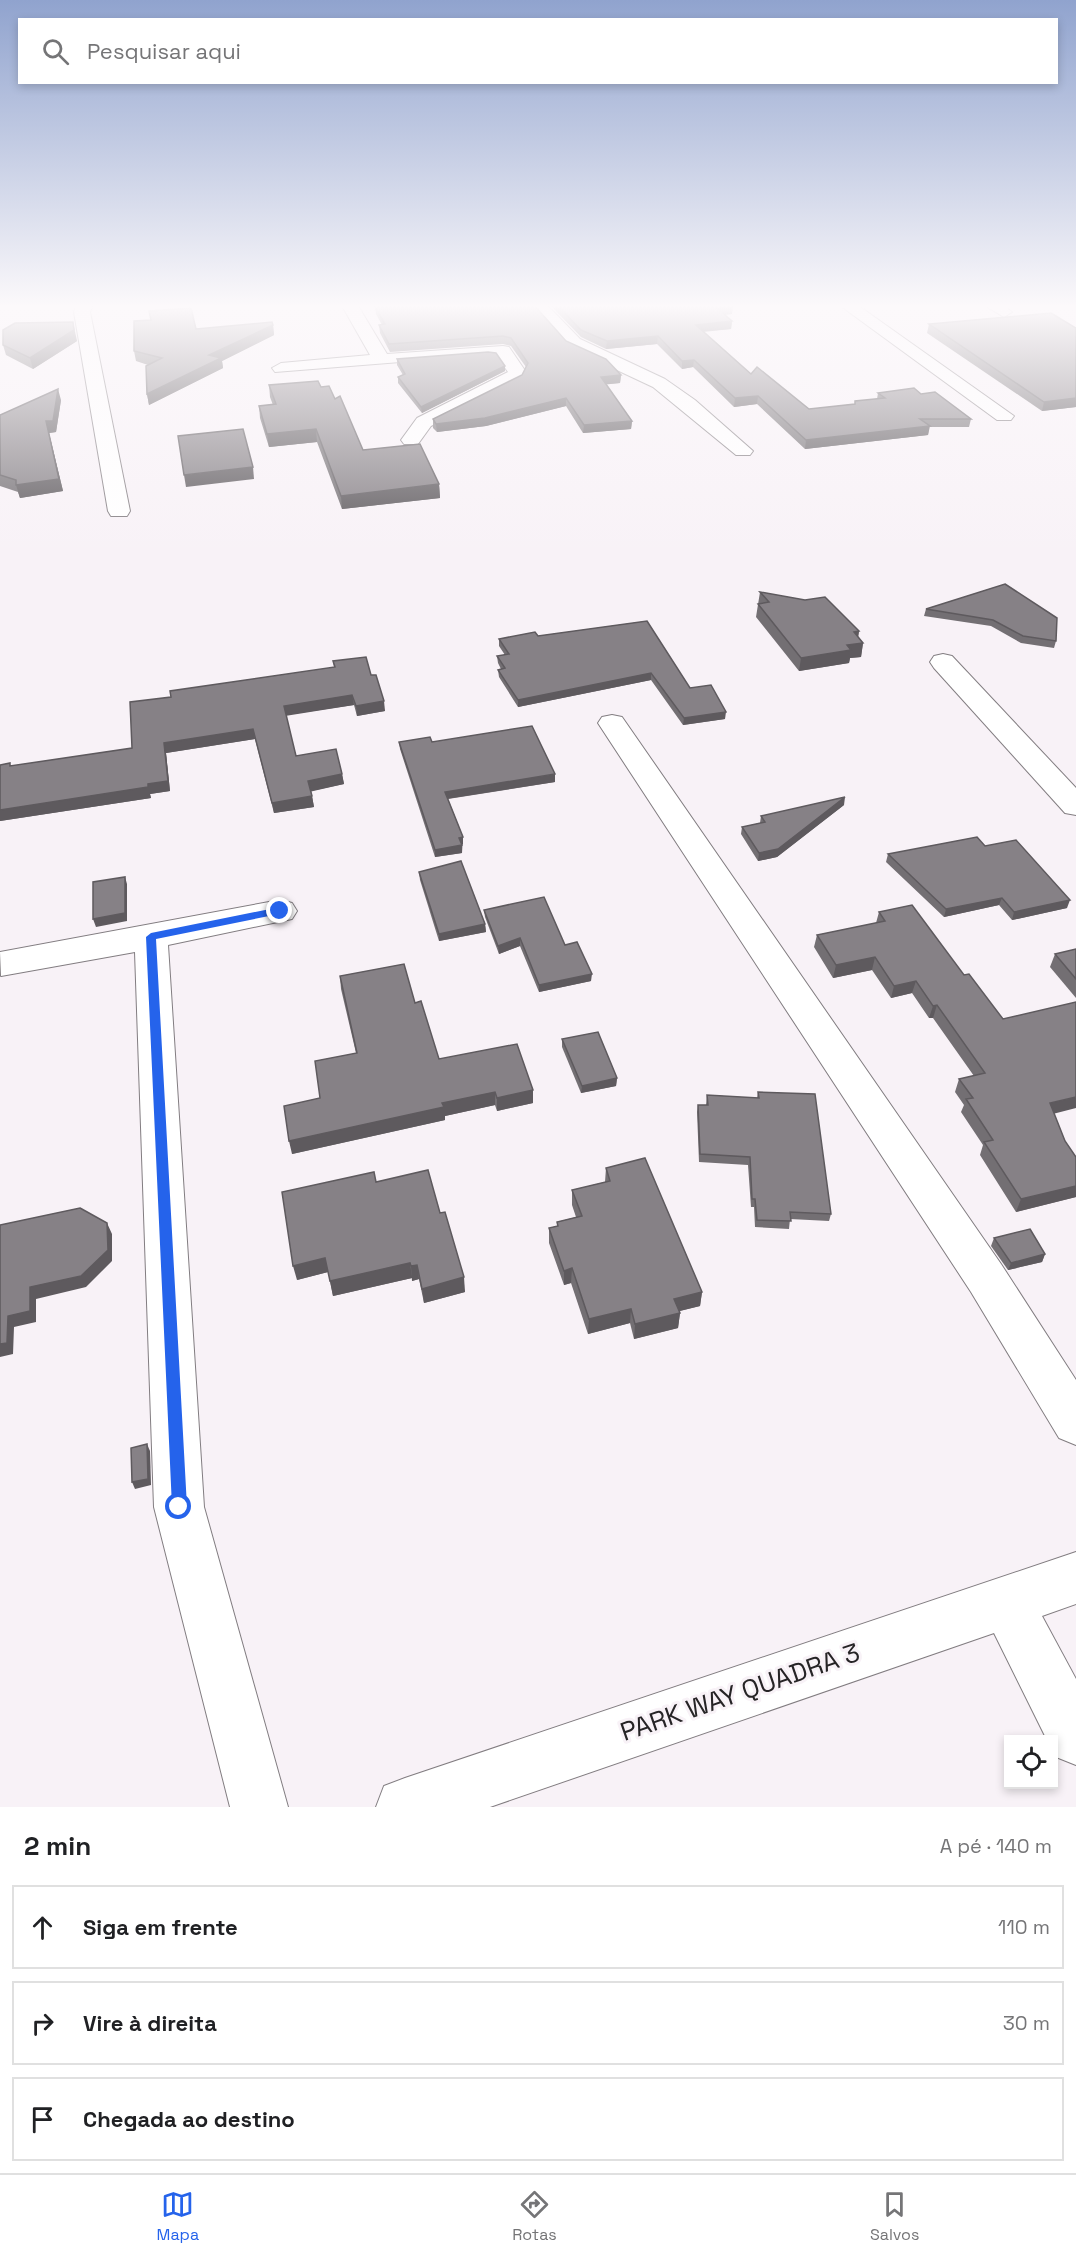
<!DOCTYPE html>
<html lang="pt">
<head>
<meta charset="utf-8">
<style>
	:root { --surface:#fff; --page:#f6f6f6; --text:#202124; --muted:#757577; --line:#e0e0e0; --accent:#2563eb }
	body { margin:0; font-family:"Space Grotesk",sans-serif; background:var(--page); color:var(--text) }
	.controls { position:absolute; right:18px; bottom:18px; display:grid; overflow:hidden; border-radius:0px; box-shadow:0 3px 9px #0003 }
	.controls button { width:54px; height:54px; display:grid; place-items:center; padding:0; border:0; border-bottom:2px solid var(--line); background:var(--surface); color:var(--text); font:30px sans-serif }
	.stop { position:absolute; width:18px; height:18px; margin:-14px; border:4px solid #2563eb; border-radius:50%; background:#fff }
	.stop.end { background:#2563eb; border-color:#fff; box-shadow:0 2px 6px #0008 }
	.list { margin:0; padding:0; list-style:none }
	h2 { display:flex; justify-content:space-between; align-items:center; height:78px; margin:0; padding:0 24px; font-size:26px }
	h2 small { font-size:20px; font-weight:400; color:var(--muted) }
	.list li { display:grid; grid-template-columns:39px 1fr auto; gap:18px; align-items:center; box-sizing:border-box; height:84px; margin:0 12px 12px; padding:0 12px; border:2px solid var(--line); border-radius:0px }
	.list b { display:block; font-size:22px; white-space:nowrap }
	.list em { font-size:20px; font-style:normal; color:var(--muted) }
	.icon { flex:none; width:33px; height:33px; fill:none; stroke:currentColor; stroke-width:2; stroke-linecap:round; stroke-linejoin:round }
	.map { position:relative; flex:none; width:1076px; height:1807px; overflow:hidden }
	.search { position:absolute; background:var(--surface); box-shadow:0 3px 9px #0003; left:18px; right:18px; top:18px; height:66px; display:flex; align-items:center; gap:15px; box-sizing:border-box; padding:0 21px; border-radius:0px; color:var(--muted); font-size:22px }
	.sheet { height:366px; background:var(--surface) }
	nav { display:flex; justify-content:space-around; align-items:center; box-sizing:border-box; height:84px; border-top:2px solid var(--line); background:var(--surface); font-size:16px; color:var(--muted) }
	nav a { display:grid; justify-items:center; gap:3px }
	nav .on { color:var(--accent) }
	.map>svg:first-child { display:block }
	.lines { fill:none; stroke-linecap:round; stroke-linejoin:round }
	.minor-casing { stroke:#827d81; stroke-width:2 }
	.minor { fill:#fff; fill-rule:evenodd }
	.wall { fill:#736f73 }
	.shaded-wall { fill:#5e5a5e }
	.building { fill:#868186; stroke:#5e5a5e; stroke-width:1.5 }
	.route { fill:#2563eb }
	.labels { text-anchor:middle; stroke-width:6; stroke-linejoin:round; paint-order:stroke }
	.near-street-label { font-size:26px; fill:#262426; stroke:#f8f2f7 }
</style>
</head>
<body>
<div class="map">
<svg width="1076" height="1807" viewBox="0 0 1076 1807">
	<rect width="100%" height="100%" fill="#f8f2f7"/>
	<g class="lines">
		<defs>
			<g id="minor">
				<path d="M77,304H93L90,312L130,511L127,516H111L108,511L74,312Z"/>
				<path d="M341,304H357L387,354L503,346L509,347L526,372L521,381L431,426L418,444H404L401,440L417,418L508,372L497,356L488,355L275,372L272,368L281,363L370,355Z"/>
				<path d="M530,304H546L580,339L665,379L695,400L753,451L750,455H736L653,387L568,347Z"/>
				<path d="M838,304H856L1014,416L1011,420H997Z"/>
				<path d="M982,304H1001L1012,312L1004,317Z"/>
				<path d="M943,654L952,656L1076,788V815L1065,813L934,668L930,662L934,656Z"/>
				<path d="M612,715L622,717L1001,1264L1076,1380V1445L1059,1438L971,1292L598,723L602,717Z"/>
				<path d="M280,900L292,903L297,911L292,919L168,945L204,1507L288,1807H230L154,1507L135,952L1,976L0,952Z"/>
				<path d="M1076,1552V1604L1042,1616L1076,1679V1765L1056,1757L1054,1740H1047L994,1633L490,1807H376L384,1786L405,1778Z"/>
			</g>
		</defs>
		<!-- minor casing -->
		<use href="#minor" class="minor-casing"/>
		<!-- minor -->
		<use href="#minor" class="minor"/>
	</g>
	<!-- wall -->
	<g class="wall">
		<path d="M379,304L566,341L621,375L620,383L606,384L632,421L631,429L583,433L566,406L486,426L437,432L433,428V419L522,375L526,367L511,346L503,344L390,352L380,333L379,325H382L376,314L375,307L379,306Z"/>
		<path d="M549,304H730L732,314L724,315L732,321L731,329L703,332L751,374L809,409L855,404V401L877,399L878,393L921,394L971,419L969,427H929L928,435L805,449L757,404L734,407L693,367L682,369L657,344L606,349L581,337Z"/>
		<path d="M929,324L1076,328V407L1042,411L927,333Z"/>
		<path d="M273,325L274,335L222,361L223,368L149,405L147,394L148,365L136,361L134,351L196,329Z"/>
		<path d="M77,341L33,369L6,355L3,345Z"/>
		<path d="M397,359L505,366V371L422,413L398,383V377L403,375L397,365Z"/>
		<path d="M269,385L321,387L335,399L363,450L439,484L440,498L342,509L317,442L269,447L260,418L259,406L273,405L270,397Z"/>
		<path d="M61,400L56,432L49,433L63,491L20,498L18,492L0,486V415Z"/>
		<path d="M1005,584L1056,641L1054,648L1021,643L991,626L924,616L926,609Z"/>
		<path d="M760,592L859,631L858,637L863,643L861,657L850,658L849,663L799,671L756,617Z"/>
		<path d="M647,621L690,688L725,719L683,725L651,680L518,707L499,677L498,670L501,669L498,663L497,656L505,655L499,646V639L538,636Z"/>
		<path d="M333,661L371,675L385,711L357,716L354,705L286,715L296,756L342,774L344,784L311,791L314,807L274,813L255,739L166,753L170,791L150,794L151,798L0,821V765L12,766L132,748L171,697L334,667Z"/>
		<path d="M399,742H432L555,782L448,799L463,837L462,853L435,857L400,749Z"/>
		<path d="M844,805L777,857L758,861L741,834L742,827L760,823L761,816Z"/>
		<path d="M985,846L1067,908L1012,920L999,905L944,917L886,862L888,854Z"/>
		<path d="M419,872L485,924L486,932L439,941L420,880Z"/>
		<path d="M484,910L565,945L591,981L539,992L520,946L499,954L485,917Z"/>
		<path d="M879,912L1054,1114L1065,1141L1076,1157V1197L1016,1212L980,1155L983,1145L961,1112L964,1105L955,1092L959,1079L974,1076L933,1018H929L912,993L891,998L872,970L833,978L814,947L817,935L876,923Z"/>
		<path d="M1076,949V998L1050,967L1055,954Z"/>
		<path d="M340,976L415,1003L439,1059L533,1090V1103L497,1111L495,1105L445,1116V1120L292,1154L320,1098L356,1053L341,989Z"/>
		<path d="M562,1039L617,1078L616,1086L581,1093L562,1047Z"/>
		<path d="M758,1092L831,1214L829,1221L790,1219L789,1229L755,1227L754,1207H751L748,1165L699,1162L697,1112L698,1105H706L707,1095L757,1098Z"/>
		<path d="M606,1168L702,1292L700,1306L679,1311L680,1313L678,1328L634,1339L630,1323L588,1334L571,1283L564,1285L549,1243V1228L557,1226V1222L576,1217L572,1205V1190L605,1182Z"/>
		<path d="M376,1182L440,1213L465,1292L424,1303L419,1279L412,1281V1278L333,1296L328,1272L297,1280Z"/>
		<path d="M994,1238L1045,1254L1042,1262L1008,1270L991,1246Z"/>
	</g>
	<!-- shaded-wall -->
	<g class="shaded-wall">
		<path d="M733,306L732,314L716,315L717,308Z"/>
		<path d="M732,321L731,329L695,332L696,325Z"/>
		<path d="M73,322L77,341L33,369L30,358Z"/>
		<path d="M273,325L274,335L222,361L223,368L149,405L147,394L209,355Z"/>
		<path d="M658,336L657,344L606,349L607,341Z"/>
		<path d="M694,360L693,367L682,369V361Z"/>
		<path d="M505,366V371L422,413L421,407Z"/>
		<path d="M621,375L620,383L601,385V377Z"/>
		<path d="M58,389L61,400L56,432L49,433L63,491L20,498L16,485Z"/>
		<path d="M758,396L757,404L734,407L735,398Z"/>
		<path d="M566,398V406L486,426L437,432L436,424Z"/>
		<path d="M1076,398V407L1042,411L1044,402Z"/>
		<path d="M632,421L631,429L583,433L584,425Z"/>
		<path d="M930,426L928,435L805,449L806,440Z"/>
		<path d="M316,429L317,442L269,447L267,434Z"/>
		<path d="M253,467L254,479L186,487L184,475Z"/>
		<path d="M439,484L440,498L342,509L341,496Z"/>
		<path d="M859,631L857,644L863,643L861,657L850,658L849,663L799,671L801,658L847,645L854,632Z"/>
		<path d="M651,673V680L518,707V700Z"/>
		<path d="M352,695L354,705L285,716L284,706Z"/>
		<path d="M384,701L385,711L357,716L356,706Z"/>
		<path d="M726,712L725,719L683,725L684,718Z"/>
		<path d="M253,729L255,739L166,753L170,791L150,794L151,798L0,821V810L148,784L164,743Z"/>
		<path d="M342,774L344,784L309,792L308,781Z"/>
		<path d="M555,774V782L446,799L445,792Z"/>
		<path d="M312,796L314,807L274,813L272,803Z"/>
		<path d="M845,797L844,805L777,857L758,861L759,853Z"/>
		<path d="M463,837V844L459,845V838Z"/>
		<path d="M462,845V853L435,857V850Z"/>
		<path d="M125,877L127,884V921L96,927L93,919Z"/>
		<path d="M1002,898L999,905L944,917L946,909Z"/>
		<path d="M1070,900L1067,908L1012,920L1014,912Z"/>
		<path d="M485,924L486,932L439,941V934Z"/>
		<path d="M520,938V946L499,954L498,946Z"/>
		<path d="M875,957L872,970L833,978L836,965Z"/>
		<path d="M592,974L591,981L539,992V985Z"/>
		<path d="M916,981L912,993L891,998L894,986Z"/>
		<path d="M937,1005L933,1018H929L933,1006Z"/>
		<path d="M617,1078L616,1086L581,1093L582,1086Z"/>
		<path d="M533,1090V1103L497,1111V1098Z"/>
		<path d="M495,1092V1105L445,1116V1120L292,1154L289,1141L442,1103Z"/>
		<path d="M1076,1097V1108L1045,1116L1050,1103Z"/>
		<path d="M1076,1186V1197L1016,1212L1021,1199Z"/>
		<path d="M107,1223L112,1234V1261L86,1287L36,1299V1322L14,1327L13,1354L0,1357V1344L8,1316L30,1287Z"/>
		<path d="M1045,1254L1042,1262L1008,1270L1011,1263Z"/>
		<path d="M325,1258L328,1272L297,1280L293,1266Z"/>
		<path d="M410,1263L412,1278L333,1296L330,1281Z"/>
		<path d="M417,1265L419,1279L412,1281L411,1266Z"/>
		<path d="M572,1268L571,1283L564,1285V1271Z"/>
		<path d="M464,1277L465,1292L424,1303L422,1289Z"/>
		<path d="M702,1292L700,1306L672,1313L674,1299Z"/>
		<path d="M631,1309L630,1323L588,1334L589,1319Z"/>
		<path d="M680,1313L678,1328L634,1339L635,1324Z"/>
		<path d="M147,1444L150,1451L151,1485L135,1489L132,1482Z"/>
	</g>
	<!-- building -->
	<g class="building">
		<path d="M379,304H533L566,341L606,359L621,375L601,377L632,421L584,425L566,398L485,418L436,424L433,419L522,375L528,363L511,338L503,336L389,344L379,325L385,324L375,307L380,306Z"/>
		<path d="M556,304H730L733,306L717,308L732,321L696,325L751,374L757,367L809,409L855,404V401L885,398L878,393L914,388L921,394L935,392L971,419H920L930,426L806,440L758,396L735,398L694,360L682,361L658,336L607,341L581,330Z"/>
		<path d="M191,308L196,329L272,322L273,325L209,355L221,358L147,394L146,366L162,358L134,351V321L151,320L149,311Z"/>
		<path d="M1051,313L1076,328V398L1044,402L929,324Z"/>
		<path d="M73,322L74,330L30,358L3,345V330L15,323Z"/>
		<path d="M488,352L496,353L505,366L421,407L398,377L405,374L397,359Z"/>
		<path d="M318,381L321,387L329,386L335,399L340,396L363,450L420,444L439,484L341,496L316,429L267,434L259,406L276,404L269,385Z"/>
		<path d="M58,389L53,421H46L59,479L16,485V480L0,475V415Z"/>
		<path d="M243,429L253,467L184,475L178,436Z"/>
		<path d="M1005,584L1057,618L1056,641L1023,636L993,620L926,609Z"/>
		<path d="M760,592L805,600L825,597L859,631L854,632L863,643L847,645L851,650L801,658L758,604L769,602Z"/>
		<path d="M647,621L690,688L711,685L726,712L684,718L651,673L518,700L498,670L505,668L497,656L509,654L499,639L535,632L538,636Z"/>
		<path d="M366,657L371,675H376L384,701L356,706L352,695L284,706L296,756L336,749L342,774L308,781L312,796L272,803L253,729L164,743L168,781L148,784V787L0,810V765L10,763V766L132,748L130,702L171,697L170,691L335,667L333,661Z"/>
		<path d="M532,726L555,774L445,792L463,837L459,838L462,845L435,850L399,742L430,737L432,742Z"/>
		<path d="M845,797L778,849L759,853L742,827L765,822L761,816Z"/>
		<path d="M977,837L985,846L1016,840L1070,900L1014,912L1002,898L946,909L888,854Z"/>
		<path d="M461,861L485,924L439,934L419,872Z"/>
		<path d="M125,877V913L93,919V882Z"/>
		<path d="M544,897L565,945L577,942L592,974L539,985L520,938L498,946L484,910Z"/>
		<path d="M912,905L964,975L969,974L1003,1019L1076,1002V1097L1050,1103L1065,1141L1076,1157V1186L1021,1199L984,1142L993,1140L966,1099L973,1098L959,1079L985,1073L937,1005L933,1006L916,981L894,986L875,957L836,965L817,935L885,921L879,912Z"/>
		<path d="M1076,949V979L1055,954Z"/>
		<path d="M404,964L415,1003L421,1001L439,1059L517,1044L533,1090L497,1098L495,1092L442,1103L444,1107L289,1141L284,1106L320,1098L315,1061L357,1053L340,976Z"/>
		<path d="M598,1032L617,1078L582,1086L562,1039Z"/>
		<path d="M758,1092L815,1094L831,1214L790,1212L791,1221L757,1220L755,1199H752L750,1157L700,1154L698,1105H708L707,1095L759,1098Z"/>
		<path d="M645,1158L702,1292L674,1299L680,1313L635,1324L631,1309L589,1319L572,1268L564,1271L549,1228L558,1226L557,1222L582,1216L572,1190L610,1181L606,1168Z"/>
		<path d="M428,1170L440,1213L445,1212L464,1277L422,1289L417,1265L411,1266L410,1263L330,1281L325,1258L293,1266L282,1192L374,1172L376,1182Z"/>
		<path d="M80,1208L107,1223L108,1250L81,1276L30,1287V1311L8,1316L7,1343L0,1344V1225Z"/>
		<path d="M1030,1229L1045,1254L1011,1263L994,1238Z"/>
		<path d="M147,1444L148,1479L132,1482L131,1448Z"/>
	</g>
	<!-- sky -->
	<linearGradient id="sky" x2="0" y2="1"><stop stop-color="#90a3ce"/><stop offset="0.55" stop-color="#fcf9fb"/><stop offset="1" stop-color="#fcf9fb" stop-opacity="0"/></linearGradient>
	<rect width="1076" height="557" fill="url(#sky)"/>
	<!-- route -->
	<path class="route" d="M280,907L285,911L284,913L156,939L187,1507L185,1512L179,1515L174,1512L172,1507L146,937L151,933Z"/>
	<g class="labels">
		<!-- near-street labels -->
		<g class="near-street-label">
			<text transform="translate(740 1692) rotate(-19)" y="9">PARK WAY QUADRA 3</text>
		</g>
	</g>
</svg>
<div class="controls">
<button><svg class="icon" aria-label="locate" viewBox="0 0 24 24"><circle cx="12" cy="12" r="6"/><path d="M12 2v4M12 18v4M2 12h4M18 12h4"/></svg></button>
</div>
<div class="stop" style="left:179px;top:1507px"></div>
<div class="stop end" style="left:280px;top:911px"></div>
<div class="search"><svg class="icon" aria-label="search" viewBox="0 0 24 24"><circle cx="10" cy="10" r="6"/><path d="M15 15l6 6"/></svg>Pesquisar aqui</div>
</div>
<section class="sheet">
<h2>2 min<small>A pé · 140 m</small></h2>
<ul class="list">
<li><svg class="icon" aria-label="ahead" viewBox="0 0 24 24"><path d="M12 20V5M6 11l6-6 6 6"/></svg><div><b>Siga em frente</b></div><em>110 m</em></li>
<li><svg class="icon" aria-label="right" viewBox="0 0 24 24"><path d="M7 20v-9h11M14 6l5 5-5 5"/></svg><div><b>Vire à direita</b></div><em>30 m</em></li>
<li><svg class="icon" aria-label="arrive" viewBox="0 0 24 24"><path d="M6 21V4h12l-3 4 3 4H6"/></svg><div><b>Chegada ao destino</b></div></li>
</ul>
</section>
<nav>
<a class="on"><svg class="icon" aria-label="map" viewBox="0 0 24 24"><path d="M3 6l6-2 6 2 6-2v14l-6 2-6-2-6 2zM9 4v14M15 6v14"/></svg>Mapa</a>
<a><svg class="icon" aria-label="directions" viewBox="0 0 24 24"><path d="M12 3l9 9-9 9-9-9zM9 14v-3h6M13 9l2 2-2 2"/></svg>Rotas</a>
<a><svg class="icon" aria-label="saved" viewBox="0 0 24 24"><path d="M7 4h10v16l-5-4-5 4z"/></svg>Salvos</a>
</nav>
</body>
</html>
